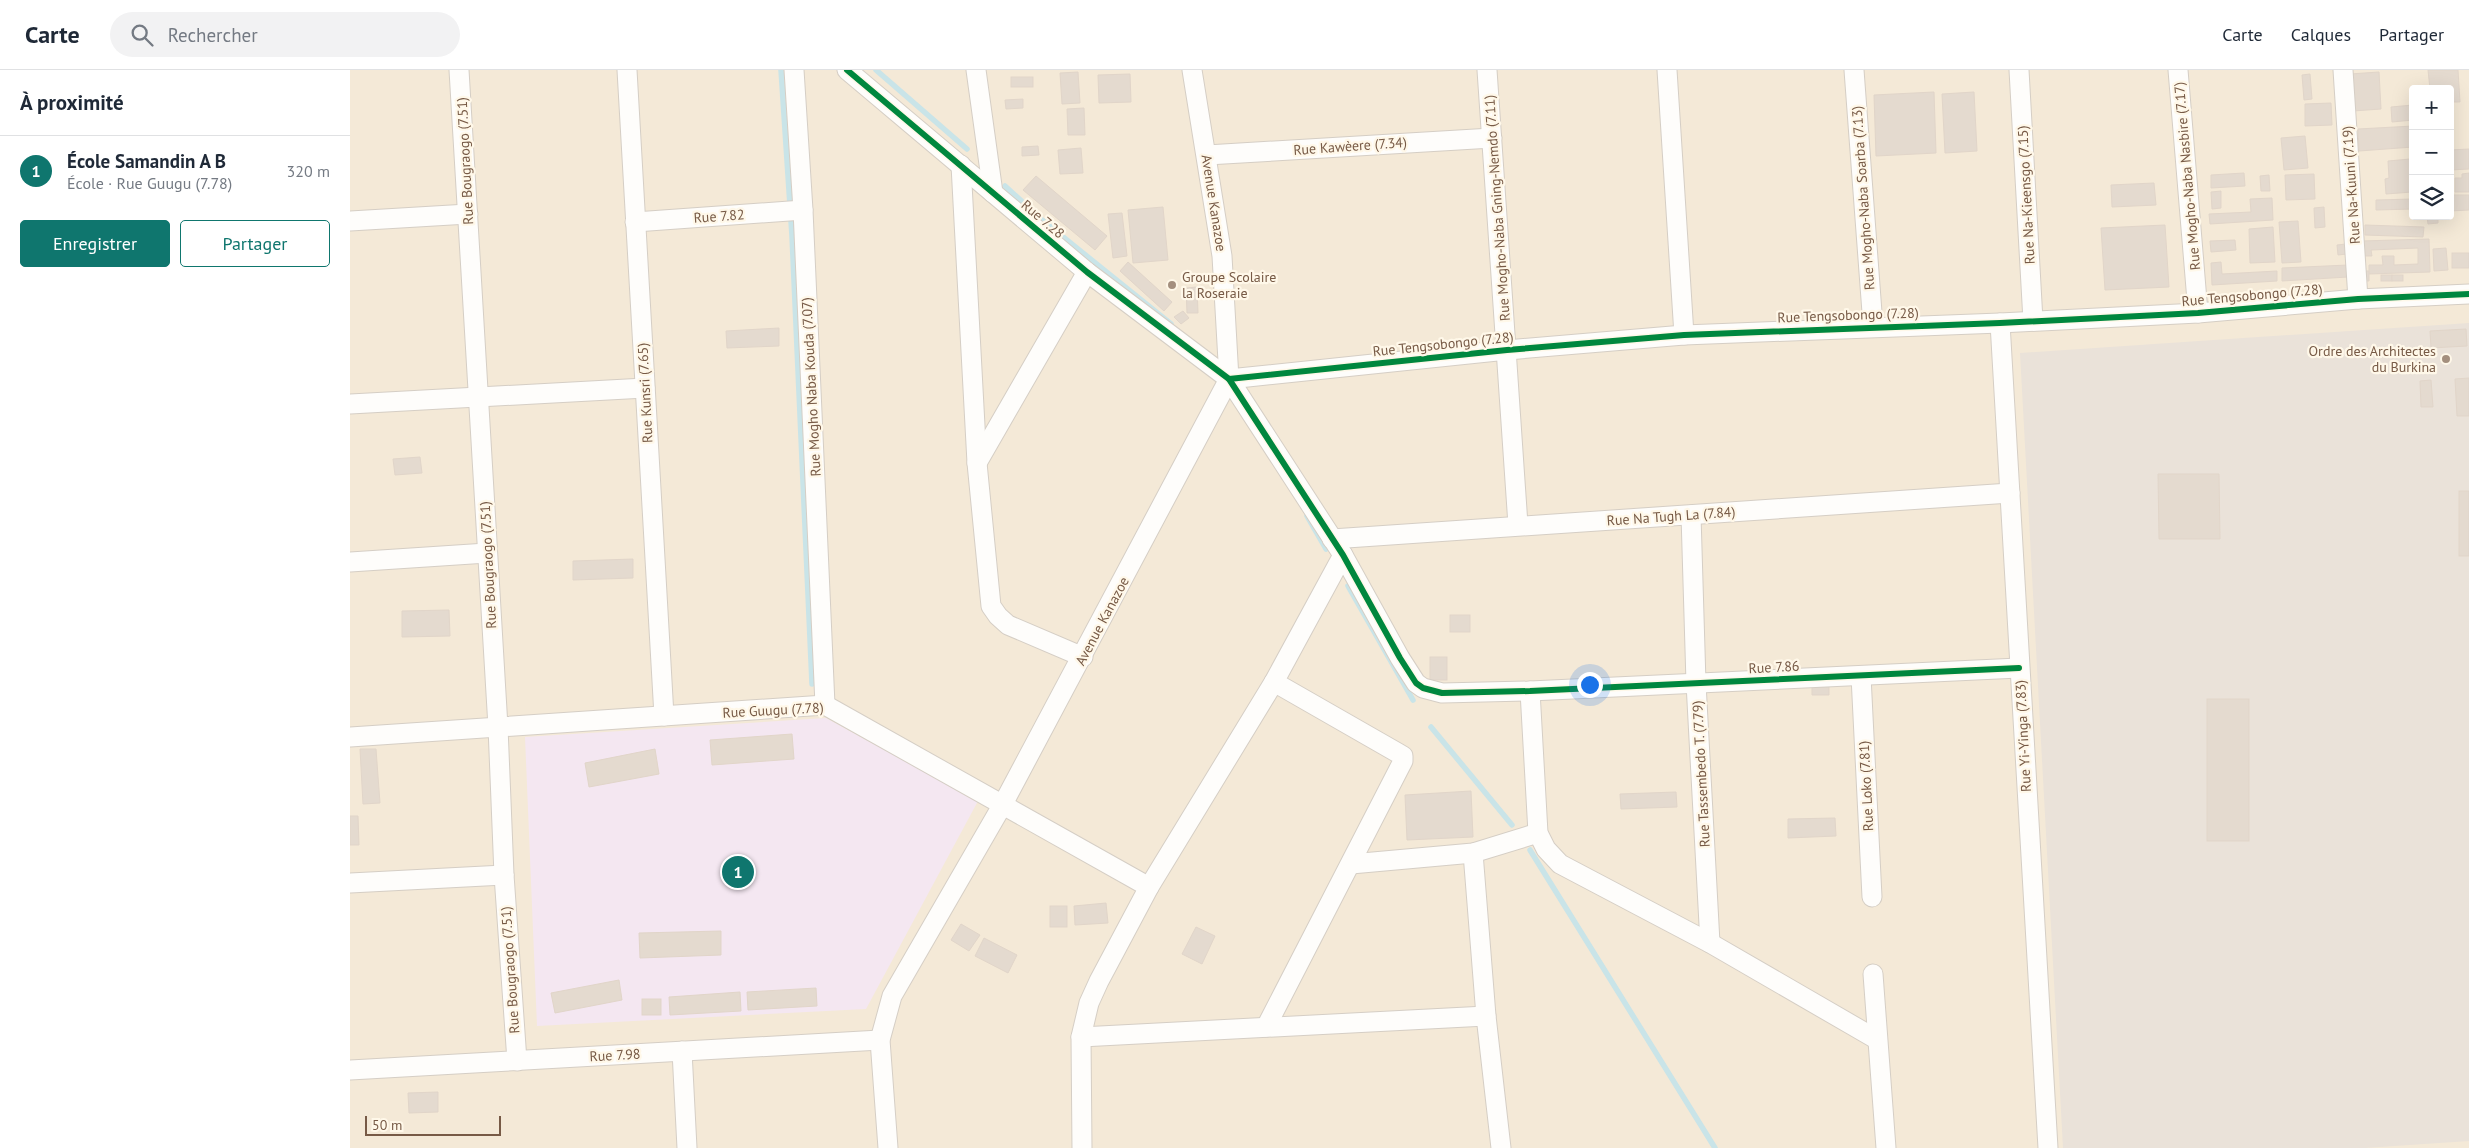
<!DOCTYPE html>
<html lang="fr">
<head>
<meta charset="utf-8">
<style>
	:root { --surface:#fff; --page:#f2f2f3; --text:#1f2937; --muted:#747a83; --line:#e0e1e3; --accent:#0f766e }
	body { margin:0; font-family:"PT Sans",sans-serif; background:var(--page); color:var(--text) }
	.controls { position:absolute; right:15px; top:15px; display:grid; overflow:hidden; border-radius:5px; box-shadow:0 5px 20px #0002 }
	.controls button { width:45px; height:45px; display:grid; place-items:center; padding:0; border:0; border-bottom:1px solid var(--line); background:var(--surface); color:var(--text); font:25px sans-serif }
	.scale { position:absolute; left:15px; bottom:12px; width:136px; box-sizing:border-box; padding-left:5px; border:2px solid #775a46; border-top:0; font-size:14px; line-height:18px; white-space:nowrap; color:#775a46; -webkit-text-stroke:4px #fff8e9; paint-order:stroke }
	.you { position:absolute; left:1239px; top:614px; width:18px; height:18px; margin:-12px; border:4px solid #fff; border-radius:50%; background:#1a73e8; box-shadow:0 0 0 8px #1a73e833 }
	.badge { display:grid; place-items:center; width:32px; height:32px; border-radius:50%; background:var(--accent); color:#fff; font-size:16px; font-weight:700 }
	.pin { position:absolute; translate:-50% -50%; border:2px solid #fff; box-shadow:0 1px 5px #0006 }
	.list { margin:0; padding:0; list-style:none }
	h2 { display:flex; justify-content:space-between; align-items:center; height:65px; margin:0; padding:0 20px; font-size:21px }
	h2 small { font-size:16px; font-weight:400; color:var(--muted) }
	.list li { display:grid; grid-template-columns:32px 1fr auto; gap:15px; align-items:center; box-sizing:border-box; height:70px; padding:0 20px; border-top:1px solid var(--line) }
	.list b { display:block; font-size:19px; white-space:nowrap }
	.list p { margin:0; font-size:16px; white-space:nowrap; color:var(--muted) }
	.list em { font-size:16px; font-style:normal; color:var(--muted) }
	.actions { display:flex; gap:10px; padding:15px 20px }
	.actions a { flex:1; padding:11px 0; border:1px solid var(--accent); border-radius:5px; text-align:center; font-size:18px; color:var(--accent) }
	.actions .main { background:var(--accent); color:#fff }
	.icon { flex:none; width:28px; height:28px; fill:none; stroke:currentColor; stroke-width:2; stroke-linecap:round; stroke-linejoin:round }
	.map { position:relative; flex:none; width:2119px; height:1078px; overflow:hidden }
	header { display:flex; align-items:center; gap:30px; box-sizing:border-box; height:70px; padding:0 25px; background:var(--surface); border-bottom:1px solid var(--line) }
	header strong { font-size:24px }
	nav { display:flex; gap:28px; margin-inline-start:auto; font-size:18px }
	.search { width:350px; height:45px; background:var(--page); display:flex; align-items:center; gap:12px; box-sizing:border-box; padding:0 18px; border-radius:28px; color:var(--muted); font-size:19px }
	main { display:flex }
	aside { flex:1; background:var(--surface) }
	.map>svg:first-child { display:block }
	.residential { fill:#f4e9d7; fill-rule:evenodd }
	.industrial { fill:#eae2d9 }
	.education { fill:#f4e7f1 }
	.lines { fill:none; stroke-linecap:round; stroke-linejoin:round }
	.stream { stroke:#c9e4e8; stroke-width:5.5 }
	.building { fill:#e4dacf; stroke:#e1d5c9 }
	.minor-casing { stroke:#d5cec5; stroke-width:21 }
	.minor { stroke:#fefdfb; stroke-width:19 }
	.cycleway-casing { stroke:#fff8e9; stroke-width:9 }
	.cycleway { stroke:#00873e; stroke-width:6 }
	.poi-dot { fill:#a48f7e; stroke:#fff8e9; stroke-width:2 }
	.labels { text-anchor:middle; stroke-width:4.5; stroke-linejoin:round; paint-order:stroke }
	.street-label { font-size:14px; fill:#775a46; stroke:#fff8e9 }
	.poi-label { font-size:14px; fill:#775a46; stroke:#fff8e9; text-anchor:start }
</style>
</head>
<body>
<header>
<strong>Carte</strong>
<div class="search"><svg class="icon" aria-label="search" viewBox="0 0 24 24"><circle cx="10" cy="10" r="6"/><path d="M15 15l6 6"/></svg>Rechercher</div>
<nav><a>Carte</a><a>Calques</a><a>Partager</a></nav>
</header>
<main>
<aside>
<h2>À proximité<small></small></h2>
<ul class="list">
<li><span class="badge">1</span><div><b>École Samandin A B</b><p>École · Rue Guugu (7.78)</p></div><em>320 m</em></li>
</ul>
<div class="actions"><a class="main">Enregistrer</a><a>Partager</a></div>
</aside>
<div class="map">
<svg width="2119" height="1078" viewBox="0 0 2119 1078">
	<rect width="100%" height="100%" fill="#f8f2e7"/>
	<!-- residential -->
	<path class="residential" d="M0,0H2119V1078H0ZM2063,19H2100V146H2063Z"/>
	<!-- industrial -->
	<path class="industrial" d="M2119,253V1071L2015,1078H1713L1670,283Z"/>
	<!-- education -->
	<path class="education" d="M476,648L628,731L516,939L187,956L175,667Z"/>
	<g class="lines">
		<!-- stream -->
		<g class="stream">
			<path d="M431,0L442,166L462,614"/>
			<path d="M526,0L617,79"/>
			<path d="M655,116L692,150L821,254"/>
			<path d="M957,446L976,479"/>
			<path d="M998,516L1063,630"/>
			<path d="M1081,657L1162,755"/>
			<path d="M1180,780L1365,1078"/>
		</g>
	</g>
	<!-- building -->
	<g class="building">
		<path d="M2078,0H2108L2110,32H2100V19H2080Z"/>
		<path d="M728,2L730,33L712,34L710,3Z"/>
		<path d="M2029,2L2031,39L2003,41L2000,4Z"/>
		<path d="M780,4L781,32L749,33L748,5Z"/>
		<path d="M1960,4L1962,29L1954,30L1952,5Z"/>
		<rect x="661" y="7" width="22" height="10"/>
		<path d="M1584,22L1586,83L1526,86L1524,25Z"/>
		<path d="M1624,22L1627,81L1595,83L1592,24Z"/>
		<path d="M673,29V38L656,39L655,30Z"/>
		<path d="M1981,33L1982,55L1955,56V34Z"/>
		<path d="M2063,35V50L2042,52L2041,37Z"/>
		<path d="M734,38L735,65H718L717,39Z"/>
		<path d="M2063,56V77L2009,81L2008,59Z"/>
		<path d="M1955,66L1958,98L1934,100L1931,68Z"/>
		<path d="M688,76L689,85L672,86V77Z"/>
		<path d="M731,78L733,103L710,104L708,80Z"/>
		<path d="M2119,79V99L2100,100V80Z"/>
		<path d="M2060,89L2062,122L2036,124L2035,109L2039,108L2038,91Z"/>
		<path d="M1894,103L1895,116L1861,118V105Z"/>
		<path d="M2119,103V122H2105V108H2112V104Z"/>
		<path d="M1964,104L1965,129L1936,130L1935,105Z"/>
		<path d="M1919,105L1920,121H1911L1910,106Z"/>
		<path d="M686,106L757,166L745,180L673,120Z"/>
		<path d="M1804,113L1806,135L1762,137L1761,115Z"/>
		<path d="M1871,121V138L1862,139L1861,122Z"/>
		<path d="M2100,125H2119V140L2100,141Z"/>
		<path d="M1922,128L1923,150L1860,154L1859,144L1901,142L1900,129Z"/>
		<path d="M2063,129V139L2026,140V130Z"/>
		<path d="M813,137L818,190L783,193L778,140Z"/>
		<path d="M1974,137L1975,157L1965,158L1964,138Z"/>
		<path d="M772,143L777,186L763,188L758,144Z"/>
		<path d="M2077,146H2088V153L2078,154Z"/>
		<path d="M1948,151L1951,192L1932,193L1929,152Z"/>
		<path d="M1815,155L1819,217L1755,220L1751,158Z"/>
		<path d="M2015,155L2074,157L2073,167L2015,165Z"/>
		<path d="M1923,157L1925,192L1900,193L1899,159Z"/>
		<path d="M2079,169L2080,202L2019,204V195H2033L2032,186H2044V195L2068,194V178L2021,180L2022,186H2012L2011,171Z"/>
		<path d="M1885,170L1886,180L1861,182L1860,171Z"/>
		<path d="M1996,174L1997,184L1988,185L1987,175Z"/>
		<path d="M2096,178L2098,200L2084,201L2083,179Z"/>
		<rect x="2102" y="183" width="17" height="15"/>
		<path d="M778,192L822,232L814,241L770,201Z"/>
		<path d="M1871,192L1872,204L1927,201V211L1862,215L1861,193Z"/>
		<path d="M1998,195V207L1932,211V198Z"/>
		<path d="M2013,201H2019V211H2014Z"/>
		<rect x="2031" y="205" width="11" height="6"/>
		<rect x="2042" y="205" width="11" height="6"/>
		<path d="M847,217L848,243H837L836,218Z"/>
		<path d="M833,241L839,248L831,254L824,247Z"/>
		<path d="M429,258V276L377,278L376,261Z"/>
		<path d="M2116,259L2117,276L2081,278L2080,261Z"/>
		<path d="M2119,308V346H2107L2105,309Z"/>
		<path d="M2081,310L2083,337H2071L2070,311Z"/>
		<path d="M70,387L72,403L45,405L43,389Z"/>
		<path d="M1808,404H1869L1870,469H1809Z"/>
		<rect x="2109" y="421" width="10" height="65"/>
		<path d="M283,489V508L223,510V491Z"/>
		<path d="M99,540L100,566L52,567V541Z"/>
		<rect x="1100" y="545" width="20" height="17"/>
		<rect x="1080" y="587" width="17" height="23"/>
		<path d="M1479,615V625H1462V616Z"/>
		<rect x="1857" y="629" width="42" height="142"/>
		<path d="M442,664L444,689L362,695L360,670Z"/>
		<path d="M10,679H26L30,733L13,734Z"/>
		<path d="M305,679L309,704L239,717L235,693Z"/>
		<path d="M1121,721L1123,767L1057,770L1055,725Z"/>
		<path d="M1326,722L1327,737L1271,739L1270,724Z"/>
		<path d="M0,746H8L9,775H0Z"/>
		<path d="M1485,748L1486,766L1438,768V749Z"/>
		<path d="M756,833L758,853L725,855L724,836Z"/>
		<rect x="700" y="836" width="17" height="21"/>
		<path d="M611,854L630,865L619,881L601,870Z"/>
		<path d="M846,857L865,866L852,894L832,884Z"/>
		<path d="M371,861V885L290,888L289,863Z"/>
		<path d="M634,868L667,885L658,903L625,886Z"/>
		<path d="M269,910L272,930L205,943L201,923Z"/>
		<path d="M466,918L467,936L398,940L397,922Z"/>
		<path d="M390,922L391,941L320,945L319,927Z"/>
		<rect x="292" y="929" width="19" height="16"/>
		<path d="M88,1022V1042L59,1043L58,1023Z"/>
	</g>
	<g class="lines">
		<defs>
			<g id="minor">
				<path d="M109,0L148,657L154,805L167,991"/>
				<path d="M277,0L314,646"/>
				<path d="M444,0L453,140L475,635"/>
				<path d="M497,0L737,202L879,309L993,485L1050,588L1066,613L1073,618L1092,623L1180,621L1669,598"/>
				<path d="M626,0L643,123"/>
				<path d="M1137,0L1168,455"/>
				<path d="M1317,0L1334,265"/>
				<path d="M1504,0L1523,256"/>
				<path d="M1669,0L1683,251"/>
				<path d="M1828,0L1848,243"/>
				<path d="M1993,0L2008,229"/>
				<path d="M857,85L1142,68"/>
				<path d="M611,95L627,393L641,536L648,546L658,555L733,587"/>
				<path d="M0,151L118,144"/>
				<path d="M285,152L453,140"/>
				<path d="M1650,253L1698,1078"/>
				<path d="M879,309L1157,280L1334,265L1650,253L1848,243L2008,229L2119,224"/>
				<path d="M0,334L295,318"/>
				<path d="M627,393L737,202"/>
				<path d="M1341,445L1346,613L1360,873"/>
				<path d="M982,469L1660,423"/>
				<path d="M0,492L137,483"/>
				<path d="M1511,606L1522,827"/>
				<path d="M1180,621L1188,763L1196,779L1210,794L1360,873L1526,969"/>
				<path d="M0,667L475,635L799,817"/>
				<path d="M1123,783L1136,946L1151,1078"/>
				<path d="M1001,794L1123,783L1188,763"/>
				<path d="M0,813L154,805"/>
				<path d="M1523,904L1536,1078"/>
				<path d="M916,957L1053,691V686L1048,683L924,612"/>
				<path d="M731,967L1136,946"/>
				<path d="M332,981L337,1078"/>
				<path d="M0,1000L530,970"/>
				<path d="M538,1078L530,970L542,926L653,734L879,309L872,186L842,0"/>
				<path d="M732,1078L731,967L739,933L749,911L799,817L924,612L993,485"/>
			</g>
		</defs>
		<!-- minor casing -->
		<use href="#minor" class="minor-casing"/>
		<!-- minor -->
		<use href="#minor" class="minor"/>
		<defs>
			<g id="cycleway">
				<path d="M497,0L737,202L879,309L993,485L1050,588L1066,613L1073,618L1092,623L1180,621L1669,598"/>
				<path d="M879,309L1157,280L1334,265L1650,253L1848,243L2008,229L2119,224"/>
			</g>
		</defs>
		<!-- cycleway casing -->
		<use href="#cycleway" class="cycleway-casing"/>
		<!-- cycleway -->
		<use href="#cycleway" class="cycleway"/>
	</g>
	<!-- markers -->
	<g class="poi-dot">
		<circle cx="822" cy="215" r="5"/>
		<circle cx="2096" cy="289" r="5"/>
	</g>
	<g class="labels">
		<!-- street labels -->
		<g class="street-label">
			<text transform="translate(1000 76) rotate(-4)" y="5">Rue Kawèere (7.34)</text>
			<text transform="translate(115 91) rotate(-93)" y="5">Rue Bougraogo (7.51)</text>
			<text transform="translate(1837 106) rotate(-95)" y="5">Rue Mogho-Naba Nasbire (7.17)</text>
			<text transform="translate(2001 115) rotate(-94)" y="5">Rue Na-Kuuni (7.19)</text>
			<text transform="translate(1676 125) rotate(-93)" y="5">Rue Na-Kieensgo (7.15)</text>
			<text transform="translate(1513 128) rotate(-94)" y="5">Rue Mogho-Naba Soarba (7.13)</text>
			<text transform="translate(864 133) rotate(81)" y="5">Avenue Kanazoe</text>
			<text transform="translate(1147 138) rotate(-94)" y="5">Rue Mogho-Naba Gning-Nemdo (7.11)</text>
			<text transform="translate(369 146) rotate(-4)" y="5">Rue 7.82</text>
			<text transform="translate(693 149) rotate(40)" y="5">Rue 7.28</text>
			<text transform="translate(1902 225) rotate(-5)" y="5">Rue Tengsobongo (7.28)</text>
			<text transform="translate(1498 245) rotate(-2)" y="5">Rue Tengsobongo (7.28)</text>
			<text transform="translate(1093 274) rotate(-6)" y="5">Rue Tengsobongo (7.28)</text>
			<text transform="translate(461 317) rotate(-93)" y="5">Rue Mogho Naba Kouda (7.07)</text>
			<text transform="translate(295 323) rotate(-93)" y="5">Rue Kunsri (7.65)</text>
			<text transform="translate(1321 446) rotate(-4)" y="5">Rue Na Tugh La (7.84)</text>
			<text transform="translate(138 495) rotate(-93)" y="5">Rue Bougraogo (7.51)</text>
			<text transform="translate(752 551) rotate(-62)" y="5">Avenue Kanazoe</text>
			<text transform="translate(1424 597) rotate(-3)" y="5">Rue 7.86</text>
			<text transform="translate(423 640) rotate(-3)" y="5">Rue Guugu (7.78)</text>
			<text transform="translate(1673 666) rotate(-93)" y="5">Rue Yi-Yinga (7.83)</text>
			<text transform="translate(1351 704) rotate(-93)" y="5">Rue Tassembedo T. (7.79)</text>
			<text transform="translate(1516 716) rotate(-93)" y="5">Rue Loko (7.81)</text>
			<text transform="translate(160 900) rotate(-94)" y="5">Rue Bougraogo (7.51)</text>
			<text transform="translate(265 985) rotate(-3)" y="5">Rue 7.98</text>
		</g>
		<!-- poi labels -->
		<g class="poi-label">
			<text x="832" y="212">Groupe Scolaire<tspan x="832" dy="16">la Roseraie</tspan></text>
			<text x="2086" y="286" text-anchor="end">Ordre des Architectes<tspan x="2086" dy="16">du Burkina</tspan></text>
		</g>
	</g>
</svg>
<div class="controls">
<button>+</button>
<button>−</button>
<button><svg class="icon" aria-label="layers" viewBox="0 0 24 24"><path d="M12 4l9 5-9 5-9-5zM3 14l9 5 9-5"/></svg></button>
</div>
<div class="scale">50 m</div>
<div class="you"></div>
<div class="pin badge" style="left:388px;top:802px">1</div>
</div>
</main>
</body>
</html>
